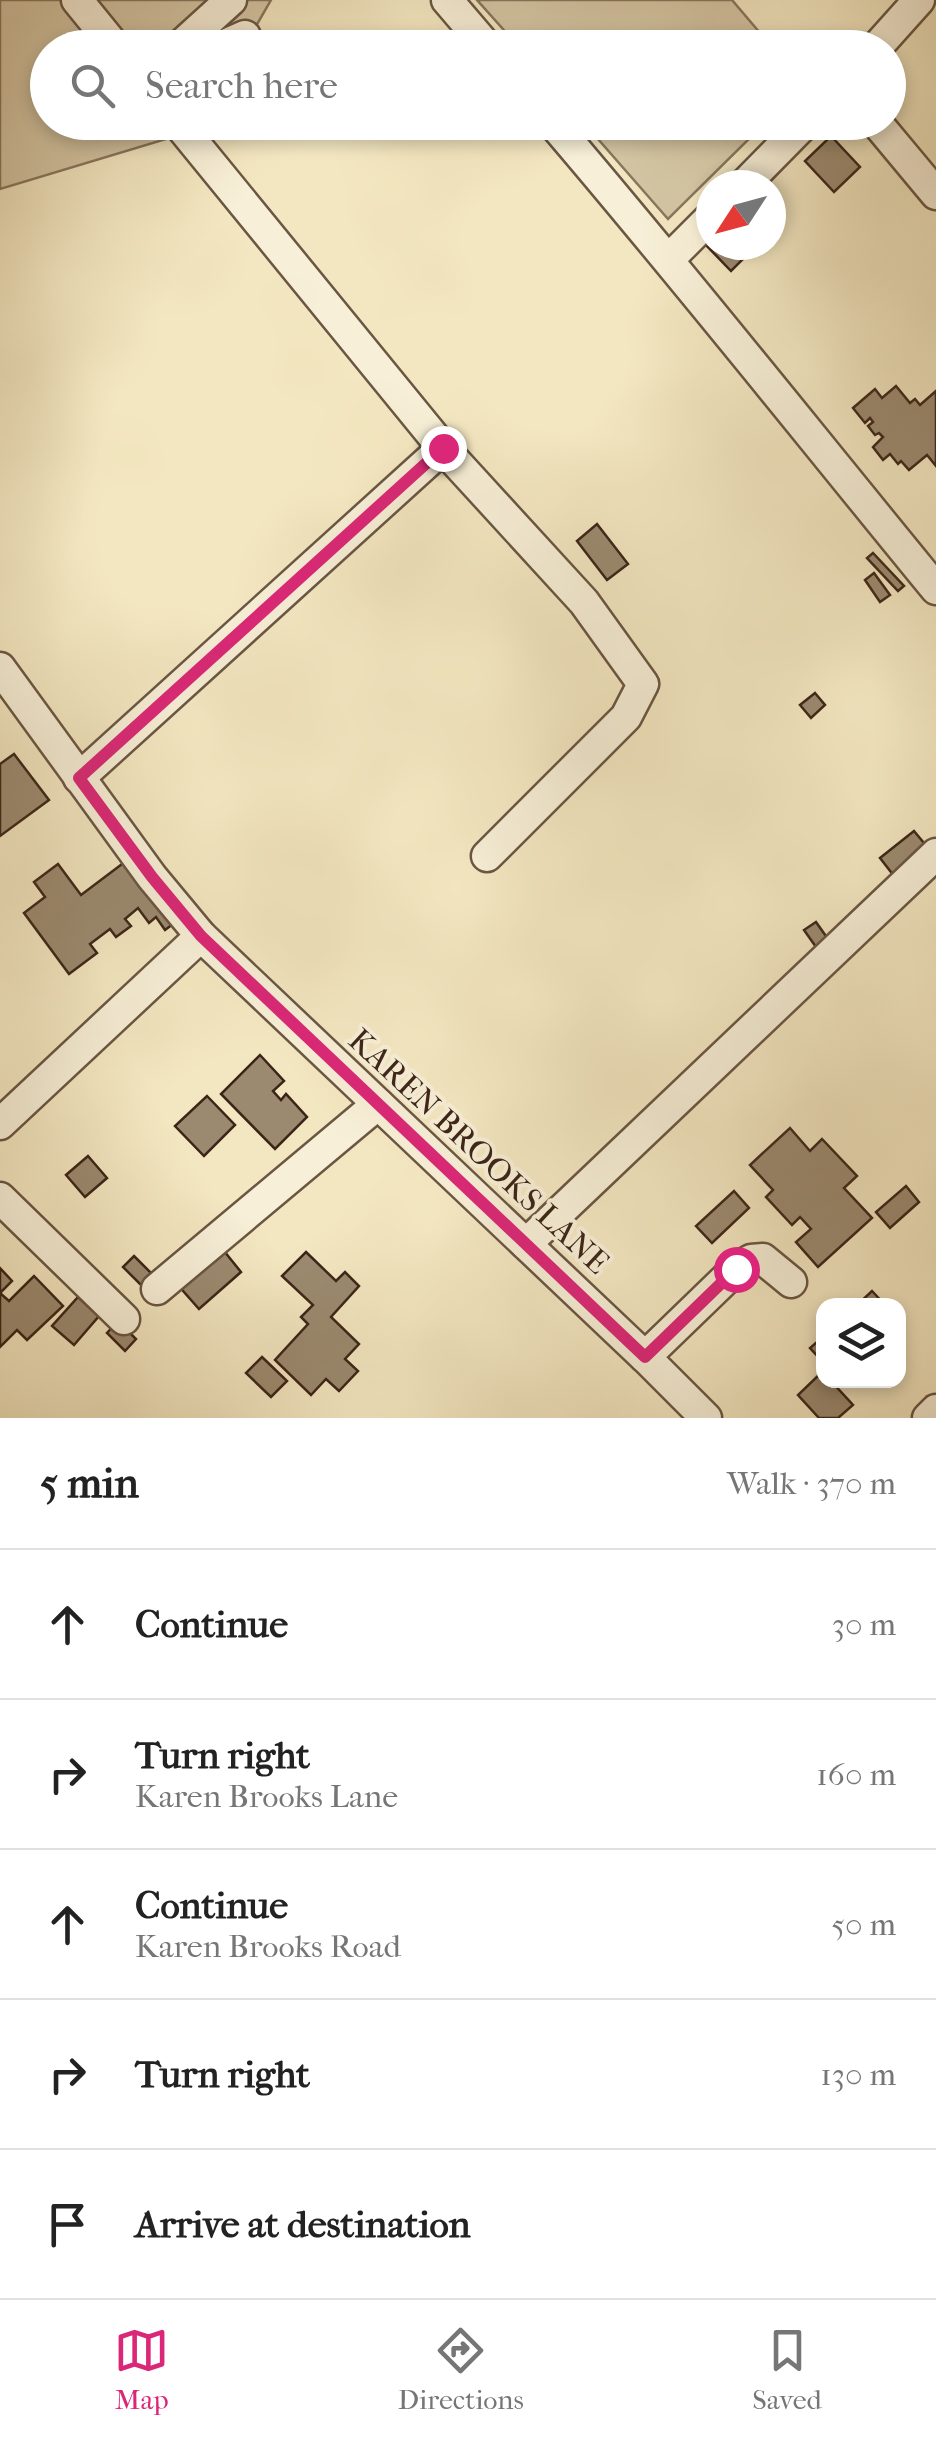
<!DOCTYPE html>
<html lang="en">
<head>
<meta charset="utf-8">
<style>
	:root { --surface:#fff; --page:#f2f2f2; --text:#222; --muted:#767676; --line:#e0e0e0; --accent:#db2777 }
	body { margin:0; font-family:"IM FELL French Canon",serif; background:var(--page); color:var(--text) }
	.controls { position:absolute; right:30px; bottom:30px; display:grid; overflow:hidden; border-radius:20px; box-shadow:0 5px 15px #0003 }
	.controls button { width:90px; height:90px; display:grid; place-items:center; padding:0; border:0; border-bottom:2px solid var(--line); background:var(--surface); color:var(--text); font:50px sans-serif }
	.compass { position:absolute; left:696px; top:170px; width:90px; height:90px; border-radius:50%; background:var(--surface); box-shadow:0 5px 15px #0003; rotate:234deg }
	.stop { position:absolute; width:30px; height:30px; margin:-22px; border:8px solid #db2777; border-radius:50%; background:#fff }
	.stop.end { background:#db2777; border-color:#fff; box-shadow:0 2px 10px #0008 }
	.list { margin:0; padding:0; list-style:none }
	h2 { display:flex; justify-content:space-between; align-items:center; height:130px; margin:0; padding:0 40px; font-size:42px }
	h2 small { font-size:32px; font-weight:400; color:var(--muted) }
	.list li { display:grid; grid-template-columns:65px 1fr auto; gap:30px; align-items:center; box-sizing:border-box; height:150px; padding:0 40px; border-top:2px solid var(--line) }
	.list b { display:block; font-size:38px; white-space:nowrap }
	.list p { margin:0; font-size:32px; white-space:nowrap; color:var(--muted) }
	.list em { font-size:32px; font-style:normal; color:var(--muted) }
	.icon { flex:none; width:55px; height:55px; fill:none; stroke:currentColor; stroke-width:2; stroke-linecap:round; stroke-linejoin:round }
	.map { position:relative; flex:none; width:936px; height:1418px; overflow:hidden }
	.search { position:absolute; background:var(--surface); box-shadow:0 5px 15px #0003; left:30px; right:30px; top:30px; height:110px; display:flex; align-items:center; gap:25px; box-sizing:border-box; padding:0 35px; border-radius:55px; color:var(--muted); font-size:38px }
	.sheet { height:880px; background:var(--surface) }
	nav { display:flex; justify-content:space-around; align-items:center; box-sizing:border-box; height:140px; border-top:2px solid var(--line); background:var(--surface); font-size:28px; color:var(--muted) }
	nav a { display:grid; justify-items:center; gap:5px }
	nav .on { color:var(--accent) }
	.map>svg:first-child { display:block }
	.green { fill:#d4c6a4; stroke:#88765e; stroke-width:2.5 }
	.building { fill:#9b8a70; stroke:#3c2518; stroke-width:2.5 }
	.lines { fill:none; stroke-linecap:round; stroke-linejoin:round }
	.minor-casing { stroke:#6a5642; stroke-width:35 }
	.minor { stroke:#f7efd7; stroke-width:30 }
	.route { stroke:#db2777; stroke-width:12 }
	.labels { text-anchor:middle; stroke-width:8; stroke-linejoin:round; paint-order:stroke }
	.street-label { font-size:32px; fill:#3c2518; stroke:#f7efd7 }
</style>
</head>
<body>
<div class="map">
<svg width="936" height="1418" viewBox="0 0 936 1418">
	<rect width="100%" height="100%" fill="#f3e7c1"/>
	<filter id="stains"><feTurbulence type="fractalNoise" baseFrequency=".002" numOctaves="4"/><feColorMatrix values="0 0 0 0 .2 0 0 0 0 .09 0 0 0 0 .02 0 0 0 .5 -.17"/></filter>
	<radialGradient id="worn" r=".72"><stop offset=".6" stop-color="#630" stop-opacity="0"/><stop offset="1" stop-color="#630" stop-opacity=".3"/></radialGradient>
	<!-- green -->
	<g class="green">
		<path d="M0,0H271L244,47L48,48V122L200,123L196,130L0,189Z"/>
		<path d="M477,0H732L772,47H519Z"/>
		<path d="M584,123H765L668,219Z"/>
	</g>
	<!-- building -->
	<g class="building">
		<path d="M831,136L860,167L834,192L805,161Z"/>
		<path d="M711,236V245H757L731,271L704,243Z"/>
		<path d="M896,386L910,403L915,399L920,405L936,391V466L927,455L909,470L901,461L898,464L890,454L883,460L873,447L883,437L879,433L875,435L868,426L873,422L870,418L865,423L853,408L875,389L882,398Z"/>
		<path d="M597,524L628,564L607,580L577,541Z"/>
		<path d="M873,553L904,586L898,591L867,558Z"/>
		<path d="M874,573L890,595L880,602L865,580Z"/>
		<path d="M815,693L825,705L811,718L800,705Z"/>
		<path d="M14,754L49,800L0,836V764Z"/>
		<path d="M914,831L929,849L894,876L880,858Z"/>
		<path d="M130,858L177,921L165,930L156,917L149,923L138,908L125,919L131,926L116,937L110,929L90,944L97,953L69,974L24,913L45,897L34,882L58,864L81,895Z"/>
		<path d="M816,922L828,939L816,947L804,930Z"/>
		<path d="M260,1055L284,1081L273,1091L281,1100L286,1094L307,1117L275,1149L221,1094Z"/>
		<path d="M207,1096L235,1125L204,1156L175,1126Z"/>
		<path d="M790,1128L810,1151L822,1139L857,1176L844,1188L872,1218L818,1267L796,1242L811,1229L800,1217L792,1225L766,1197L773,1190L750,1165Z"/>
		<path d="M88,1156L107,1178L85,1197L66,1175Z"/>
		<path d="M906,1186L919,1202L890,1228L876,1212Z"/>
		<path d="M734,1191L749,1208L712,1243L696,1226Z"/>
		<path d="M220,1246L241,1272L199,1309L177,1284Z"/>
		<path d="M306,1252L336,1281L345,1272L359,1286L331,1317L359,1344L345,1359L358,1371L339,1391L326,1379L311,1395L275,1360L308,1324L301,1317L313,1305L282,1276Z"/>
		<path d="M134,1256L153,1275L142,1286L123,1267Z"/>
		<path d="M0,1268L12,1281L0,1293L9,1301L34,1276L63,1306L27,1340L17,1330L0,1347Z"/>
		<path d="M872,1291L886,1306H856Z"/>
		<path d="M78,1297L99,1316L74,1345L52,1326Z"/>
		<path d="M118,1321L136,1339L125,1351L107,1333Z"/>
		<path d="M824,1336V1363L810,1348Z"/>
		<path d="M262,1357L287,1381L271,1397L246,1373Z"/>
		<path d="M822,1372L824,1380H830L853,1405L838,1418H819L798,1395Z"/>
	</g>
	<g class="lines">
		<defs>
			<g id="minor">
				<path d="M77,0L116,48"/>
				<path d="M447,0L488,48"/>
				<path d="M178,48L231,0"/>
				<path d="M218,48L245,36"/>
				<path d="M876,48L919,0"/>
				<path d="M177,122L443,448L584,602L643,684L626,717L487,856"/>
				<path d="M552,122C683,275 808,433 936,589"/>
				<path d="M876,122L936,194"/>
				<path d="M744,185L806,122"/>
				<path d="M669,259L711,217"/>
				<path d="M0,668L152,877L201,936L645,1357L706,1418"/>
				<path d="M79,778L443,448"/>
				<path d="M0,1124L201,936"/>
				<path d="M0,1198L124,1319"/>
				<path d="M526,1244L936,854"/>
				<path d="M157,1289L378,1104"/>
				<path d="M645,1357L736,1269L751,1260L763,1259L791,1282"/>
				<path d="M928,1418L936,1410"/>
			</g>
		</defs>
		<!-- minor casing -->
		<use href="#minor" class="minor-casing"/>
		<!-- minor -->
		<use href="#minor" class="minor"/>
	</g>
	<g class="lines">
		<!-- route -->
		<path class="route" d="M443,448L79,778L152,877L201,936L645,1357L736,1269"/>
	</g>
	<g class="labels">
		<!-- street labels -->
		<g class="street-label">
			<text transform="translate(479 1151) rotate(43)" y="11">KAREN BROOKS LANE</text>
		</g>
	</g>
	<rect width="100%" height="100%" filter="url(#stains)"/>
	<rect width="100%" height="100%" fill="url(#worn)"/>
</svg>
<div class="controls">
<button><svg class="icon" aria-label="layers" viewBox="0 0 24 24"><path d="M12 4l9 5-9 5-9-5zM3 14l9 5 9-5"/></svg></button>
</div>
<svg class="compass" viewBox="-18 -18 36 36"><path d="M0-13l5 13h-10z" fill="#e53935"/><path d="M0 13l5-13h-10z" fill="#767676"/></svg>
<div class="stop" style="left:736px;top:1269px"></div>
<div class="stop end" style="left:443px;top:448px"></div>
<div class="search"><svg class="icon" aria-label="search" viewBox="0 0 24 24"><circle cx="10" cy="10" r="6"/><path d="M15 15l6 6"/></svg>Search here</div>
</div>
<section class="sheet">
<h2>5 min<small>Walk · 370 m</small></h2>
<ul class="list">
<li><svg class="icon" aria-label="ahead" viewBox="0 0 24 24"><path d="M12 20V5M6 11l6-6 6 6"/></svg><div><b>Continue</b></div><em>30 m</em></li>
<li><svg class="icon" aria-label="right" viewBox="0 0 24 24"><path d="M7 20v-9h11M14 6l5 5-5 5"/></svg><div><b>Turn right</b><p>Karen Brooks Lane</p></div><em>160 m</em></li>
<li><svg class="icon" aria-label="ahead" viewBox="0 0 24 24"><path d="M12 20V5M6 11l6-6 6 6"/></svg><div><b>Continue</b><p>Karen Brooks Road</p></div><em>50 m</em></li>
<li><svg class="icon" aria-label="right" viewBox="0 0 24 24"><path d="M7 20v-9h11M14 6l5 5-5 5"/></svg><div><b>Turn right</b></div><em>130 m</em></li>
<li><svg class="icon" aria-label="arrive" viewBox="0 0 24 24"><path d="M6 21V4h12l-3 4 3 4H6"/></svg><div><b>Arrive at destination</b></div></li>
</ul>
</section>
<nav>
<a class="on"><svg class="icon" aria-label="map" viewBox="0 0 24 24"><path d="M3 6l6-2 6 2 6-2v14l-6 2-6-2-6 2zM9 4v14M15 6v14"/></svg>Map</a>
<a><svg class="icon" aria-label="directions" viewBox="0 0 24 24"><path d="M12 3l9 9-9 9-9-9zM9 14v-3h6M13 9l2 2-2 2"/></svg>Directions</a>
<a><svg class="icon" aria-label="saved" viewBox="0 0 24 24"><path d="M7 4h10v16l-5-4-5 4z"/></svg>Saved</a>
</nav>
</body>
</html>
